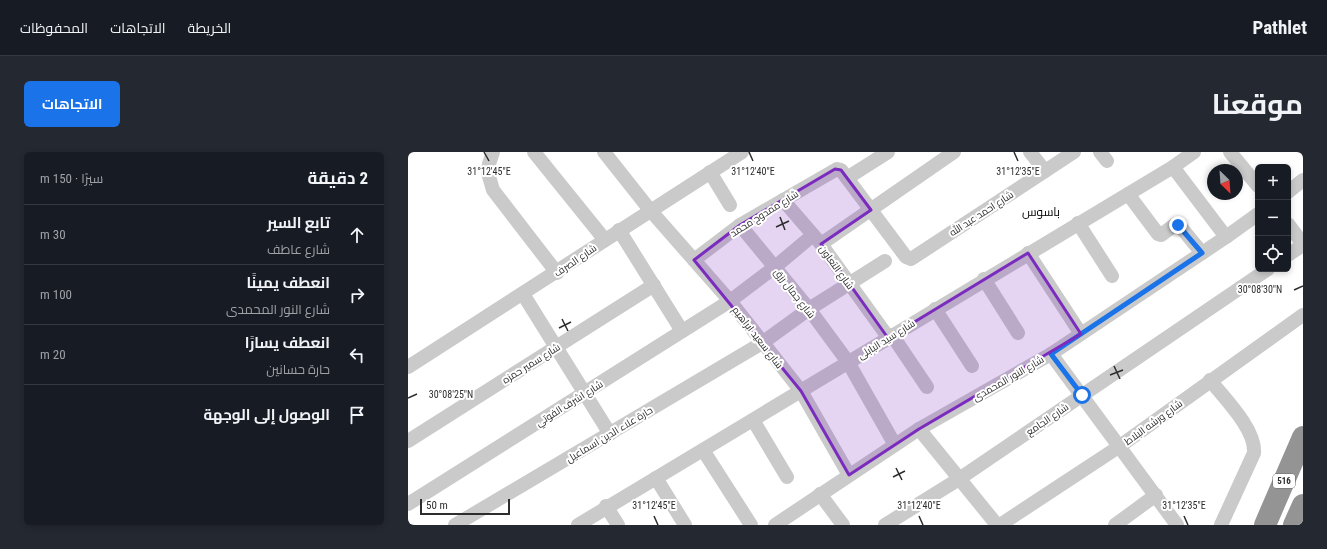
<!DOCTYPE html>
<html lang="ar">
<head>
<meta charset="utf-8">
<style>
	:root { --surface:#171b24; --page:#242831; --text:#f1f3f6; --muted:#9ea1a6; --line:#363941; --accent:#1a73e8 }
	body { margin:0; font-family:"Roboto Condensed",Cairo,sans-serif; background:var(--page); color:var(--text); direction:rtl }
	.controls { position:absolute; right:12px; top:12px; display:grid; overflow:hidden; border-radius:6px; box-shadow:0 2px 6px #0003 }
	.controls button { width:36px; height:36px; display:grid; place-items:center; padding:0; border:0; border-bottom:1px solid var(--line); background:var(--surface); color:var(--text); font:20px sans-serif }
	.compass { position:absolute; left:799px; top:12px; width:36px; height:36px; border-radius:50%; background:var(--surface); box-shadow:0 2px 6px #0003; rotate:155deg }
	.scale { position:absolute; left:12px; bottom:10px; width:90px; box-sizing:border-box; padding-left:4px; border:2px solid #2d2d2d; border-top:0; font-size:11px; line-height:14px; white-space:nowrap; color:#2d2d2d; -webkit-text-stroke:3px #fff; paint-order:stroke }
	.stop { position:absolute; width:12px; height:12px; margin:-9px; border:3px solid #1a73e8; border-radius:50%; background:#fff }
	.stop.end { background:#1a73e8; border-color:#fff; box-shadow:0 1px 4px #0008 }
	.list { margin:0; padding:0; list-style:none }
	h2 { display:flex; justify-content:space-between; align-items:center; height:52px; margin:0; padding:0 16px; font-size:17px }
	h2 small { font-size:13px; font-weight:400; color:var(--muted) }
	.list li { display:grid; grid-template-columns:26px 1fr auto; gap:12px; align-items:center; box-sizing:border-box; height:60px; padding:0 16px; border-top:1px solid var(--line) }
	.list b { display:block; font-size:15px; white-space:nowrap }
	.list p { margin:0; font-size:13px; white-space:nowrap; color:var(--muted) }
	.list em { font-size:13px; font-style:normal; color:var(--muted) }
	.icon { flex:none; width:22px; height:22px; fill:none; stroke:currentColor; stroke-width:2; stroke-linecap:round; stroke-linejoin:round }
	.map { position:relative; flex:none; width:895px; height:373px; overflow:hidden; direction:ltr; border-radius:6px }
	header { display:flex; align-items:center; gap:24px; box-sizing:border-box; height:56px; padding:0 20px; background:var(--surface); border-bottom:1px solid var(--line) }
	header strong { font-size:19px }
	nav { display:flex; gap:22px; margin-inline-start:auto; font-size:14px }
	.intro { display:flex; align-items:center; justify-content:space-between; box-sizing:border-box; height:96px; padding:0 24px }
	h1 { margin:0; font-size:28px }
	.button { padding:10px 18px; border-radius:6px; background:var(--accent); color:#fff; font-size:14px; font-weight:700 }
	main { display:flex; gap:24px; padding:0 24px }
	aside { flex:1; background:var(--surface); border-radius:6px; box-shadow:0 2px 6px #0003 }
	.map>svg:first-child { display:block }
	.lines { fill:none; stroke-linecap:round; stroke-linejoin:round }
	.street { stroke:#cacaca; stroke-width:14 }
	.highway { stroke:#949494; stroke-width:22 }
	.route { stroke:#1a73e8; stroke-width:5 }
	.marked { fill:#7b2cbf; fill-opacity:0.2; stroke:#7b2cbf; stroke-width:3; stroke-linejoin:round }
	.ticks { fill:none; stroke:#2d2d2d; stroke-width:1.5 }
	.labels { text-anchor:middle; stroke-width:4; stroke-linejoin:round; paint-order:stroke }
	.shield { fill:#fff; stroke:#6c6c6c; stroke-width:1 }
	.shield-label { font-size:9px; font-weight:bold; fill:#2d2d2d }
	.street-label { font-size:10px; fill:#2d2d2d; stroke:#fff }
	.quarter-label { font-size:12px; fill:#000; stroke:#fff }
	.ticks-label { font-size:10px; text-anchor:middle; fill:#2d2d2d; stroke:#fff; stroke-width:4; stroke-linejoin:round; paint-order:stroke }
</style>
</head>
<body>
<header>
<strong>Pathlet</strong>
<nav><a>الخريطة</a><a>الاتجاهات</a><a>المحفوظات</a></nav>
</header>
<div class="intro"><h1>موقعنا</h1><a class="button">الاتجاهات</a></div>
<main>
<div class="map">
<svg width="895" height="373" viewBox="0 0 895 373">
	<rect width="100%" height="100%" fill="#fff"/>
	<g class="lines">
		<!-- street -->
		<g class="street">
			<path d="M85,0L81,12L80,21L85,38L149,121"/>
			<path d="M126,0L197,88"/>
			<path d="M196,0L242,58L322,149L393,239L441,323"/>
			<path d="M622,0L637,19"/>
			<path d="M692,0L699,9"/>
			<path d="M822,0L850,34"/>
			<path d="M765,15L818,85"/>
			<path d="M302,20L322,53"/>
			<path d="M439,26L480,0"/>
			<path d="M880,40L895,28"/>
			<path d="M720,42L750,82L753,83L768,72L771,73L794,101"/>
			<path d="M375,48L413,92L480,185"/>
			<path d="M670,71L704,124"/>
			<path d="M880,72L895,92"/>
			<path d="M332,73L401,157L440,210L487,293"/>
			<path d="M211,78L274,179"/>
			<path d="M413,92L546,0"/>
			<path d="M620,101L673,182"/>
			<path d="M880,103L895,93"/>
			<path d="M286,108L332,73L429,17L433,18L498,105L503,107L666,0"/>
			<path d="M576,127L610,181"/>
			<path d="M115,142L202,282"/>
			<path d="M527,157L564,214"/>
			<path d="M484,183L519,235"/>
			<path d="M643,202L769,373"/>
			<path d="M0,215L334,0"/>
			<path d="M802,228C816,246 848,277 846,301L813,373"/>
			<path d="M345,268L379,325"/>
			<path d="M511,277L589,373"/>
			<path d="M0,289L246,133"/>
			<path d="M295,298L343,373"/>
			<path d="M248,326L277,373"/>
			<path d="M412,342L435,373"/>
			<path d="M0,352L322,149L367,115L405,83"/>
			<path d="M198,354L210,373"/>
			<path d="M47,373L354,191L401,157L477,109"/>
			<path d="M170,373L765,15L786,0"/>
			<path d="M367,373L511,277L643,202L818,85L850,62"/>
			<path d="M477,373L551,327L860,117"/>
			<path d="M592,373L712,294L895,163"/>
			<path d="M707,373L748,343"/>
		</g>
		<!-- highway -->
		<g class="highway">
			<path d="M857,373L895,285"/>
			<path d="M886,373L895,353"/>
		</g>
	</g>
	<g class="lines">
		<!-- route -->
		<path class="route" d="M674,243L643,202L794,101L770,73"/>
	</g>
	<!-- marked area -->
	<path class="marked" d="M427,17L433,18L463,58L413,92L480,186L620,101L673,182L511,277L441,323L393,239L286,108L332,73Z"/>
	<!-- ticks -->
	<path class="ticks" d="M76,0L81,9M341,0L345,9M606,0L610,9M372,65L377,78M368,75L381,69M886,138L895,134M154,167L160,179M151,176L163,170M706,214L712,227M702,223L715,218M0,246L9,242M488,316L494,328M485,325L497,319M246,364L250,373M511,364L515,373M776,364L780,373"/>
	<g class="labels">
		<!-- shield labels -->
		<rect class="shield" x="865" y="322" width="22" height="14" rx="3"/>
		<g class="shield-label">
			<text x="876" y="332">516</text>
		</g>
		<!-- street labels -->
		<g class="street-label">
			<text transform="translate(356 61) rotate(-32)" y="4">شارع ممدوح محمد</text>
			<text transform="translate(573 61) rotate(-33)" y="4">شارع احمد عبد الله</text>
			<text transform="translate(167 108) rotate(-34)" y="4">شارع الصرف</text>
			<text transform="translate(429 115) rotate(54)" y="4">شارع التعاون</text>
			<text transform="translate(387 141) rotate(52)" y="4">شارع جمال رزق</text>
			<text transform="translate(350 185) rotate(52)" y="4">شارع سعيد ابراهيم</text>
			<text transform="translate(478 187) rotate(-32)" y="4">شارع سيد البابلى</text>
			<text transform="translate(123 211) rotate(-32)" y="4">شارع سمير حمزه</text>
			<text transform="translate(600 226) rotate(-30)" y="4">شارع النور المحمدى</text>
			<text transform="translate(161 251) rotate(-32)" y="4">شارع اشرف الفوتي</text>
			<text transform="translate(639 267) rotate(-34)" y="4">شارع الجامع</text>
			<text transform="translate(745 270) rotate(-36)" y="4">شارع ورشه البلاط</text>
			<text transform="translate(201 282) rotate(-31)" y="4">حارة علاء الدين اسماعيل</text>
		</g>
		<!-- quarter labels -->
		<g class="quarter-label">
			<text x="633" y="64">باسوس</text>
		</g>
	</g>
	<g class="ticks-label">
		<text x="81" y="23">31°12'45"E</text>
		<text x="345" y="23">31°12'40"E</text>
		<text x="610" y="23">31°12'35"E</text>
		<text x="852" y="141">30°08'30"N</text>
		<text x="43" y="246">30°08'25"N</text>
		<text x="246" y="357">31°12'45"E</text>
		<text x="511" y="357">31°12'40"E</text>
		<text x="776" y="357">31°12'35"E</text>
	</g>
</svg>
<div class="controls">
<button>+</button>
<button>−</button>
<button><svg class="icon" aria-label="locate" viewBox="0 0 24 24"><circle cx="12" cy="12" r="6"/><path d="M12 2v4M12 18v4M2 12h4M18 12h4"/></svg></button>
</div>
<svg class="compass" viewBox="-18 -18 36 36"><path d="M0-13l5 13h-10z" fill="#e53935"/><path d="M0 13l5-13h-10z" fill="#9ea1a6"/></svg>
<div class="scale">50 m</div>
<div class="stop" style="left:674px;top:243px"></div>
<div class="stop end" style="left:770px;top:73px"></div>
</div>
<aside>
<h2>2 دقيقة<small>سيرًا · 150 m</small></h2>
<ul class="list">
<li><svg class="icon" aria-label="ahead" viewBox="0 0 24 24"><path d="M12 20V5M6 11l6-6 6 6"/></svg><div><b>تابع السير</b><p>شارع عاطف</p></div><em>30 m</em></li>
<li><svg class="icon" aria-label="right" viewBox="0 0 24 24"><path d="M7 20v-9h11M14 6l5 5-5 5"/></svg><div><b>انعطف يمينًا</b><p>شارع النور المحمدى</p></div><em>100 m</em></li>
<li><svg class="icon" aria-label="left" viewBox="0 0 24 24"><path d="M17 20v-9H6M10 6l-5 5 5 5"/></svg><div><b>انعطف يسارًا</b><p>حارة حسانين</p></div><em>20 m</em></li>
<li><svg class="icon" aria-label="arrive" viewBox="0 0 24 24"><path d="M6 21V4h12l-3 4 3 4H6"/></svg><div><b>الوصول إلى الوجهة</b></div></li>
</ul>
</aside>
</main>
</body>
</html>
